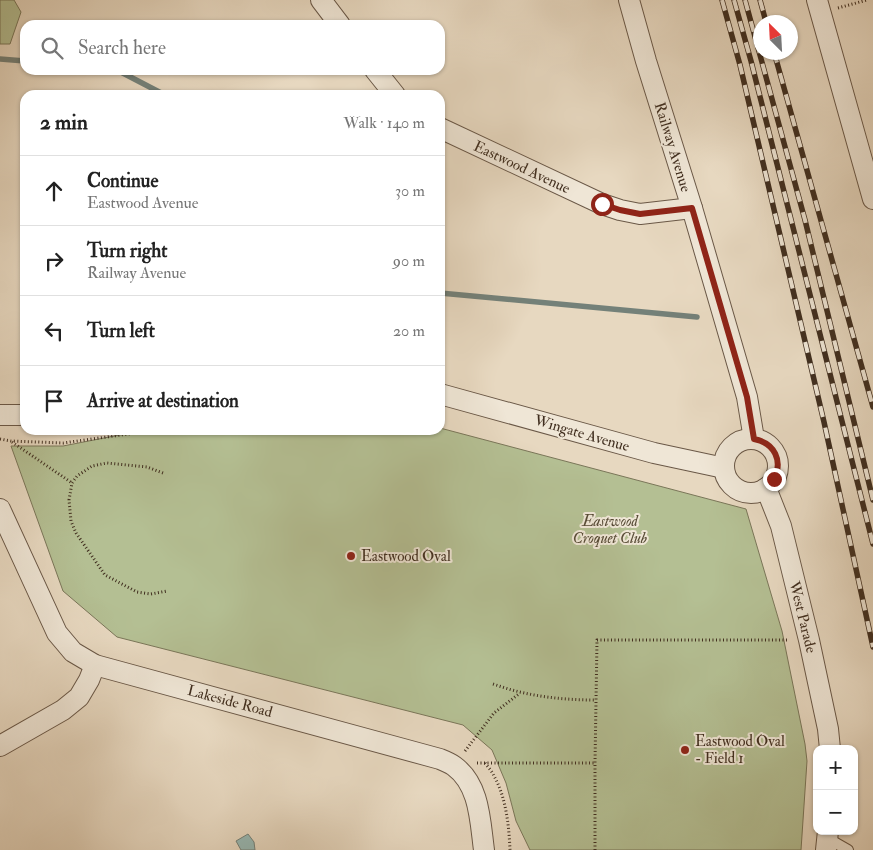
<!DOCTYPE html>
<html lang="en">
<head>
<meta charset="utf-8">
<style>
	:root { --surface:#fff; --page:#f6f6f6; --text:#222; --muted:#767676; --line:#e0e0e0 }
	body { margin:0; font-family:"IM FELL Double Pica",serif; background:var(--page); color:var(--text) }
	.controls { position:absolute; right:15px; bottom:15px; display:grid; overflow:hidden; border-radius:10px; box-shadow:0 1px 4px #0004 }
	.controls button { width:45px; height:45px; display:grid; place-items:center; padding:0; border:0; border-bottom:1px solid var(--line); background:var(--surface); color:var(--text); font:25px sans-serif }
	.compass { position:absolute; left:753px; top:15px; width:45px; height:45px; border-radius:50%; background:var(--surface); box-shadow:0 1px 4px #0004; rotate:336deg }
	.stop { position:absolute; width:15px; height:15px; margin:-11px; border:4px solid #8f2418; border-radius:50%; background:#fff }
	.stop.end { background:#8f2418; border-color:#fff; box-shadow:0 1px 5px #0008 }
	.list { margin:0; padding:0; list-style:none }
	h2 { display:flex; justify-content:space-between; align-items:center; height:65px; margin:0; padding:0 20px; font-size:21px }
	h2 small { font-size:16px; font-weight:400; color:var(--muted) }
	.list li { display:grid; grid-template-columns:32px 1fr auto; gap:15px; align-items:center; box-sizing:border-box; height:70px; padding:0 20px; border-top:1px solid var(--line) }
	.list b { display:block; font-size:19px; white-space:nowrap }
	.list p { margin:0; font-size:16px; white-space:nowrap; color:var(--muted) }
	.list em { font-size:16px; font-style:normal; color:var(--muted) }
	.icon { flex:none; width:28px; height:28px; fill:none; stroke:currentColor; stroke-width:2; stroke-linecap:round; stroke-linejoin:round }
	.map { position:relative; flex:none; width:873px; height:850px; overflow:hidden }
	.search { position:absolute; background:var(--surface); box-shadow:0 1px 4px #0004; left:20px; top:20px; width:425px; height:55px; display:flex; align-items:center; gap:12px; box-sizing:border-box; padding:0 18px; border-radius:15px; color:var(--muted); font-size:19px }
	.panel { position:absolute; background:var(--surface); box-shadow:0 1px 4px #0004; left:20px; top:90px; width:425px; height:345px; border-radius:15px }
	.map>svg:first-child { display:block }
	.green { fill:#b4bf93; stroke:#7a7659 }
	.water { fill:#97b9b5; stroke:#748179 }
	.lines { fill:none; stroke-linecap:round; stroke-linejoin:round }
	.stream { stroke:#748179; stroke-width:5.5 }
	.service-casing { stroke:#6a5847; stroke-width:12 }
	.minor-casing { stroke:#6a5847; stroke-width:22 }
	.path { stroke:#402e1f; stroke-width:3; stroke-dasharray:1 2.5; stroke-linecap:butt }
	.service { stroke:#efe6d6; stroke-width:10 }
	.minor { stroke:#efe6d6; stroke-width:20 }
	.rail-casing { stroke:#402e1f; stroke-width:5.5 }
	.rail { stroke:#efe6d6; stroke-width:4; stroke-dasharray:11; stroke-linecap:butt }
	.route { stroke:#8f2418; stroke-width:6 }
	.poi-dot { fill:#8f2418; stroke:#efe6d6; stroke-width:2 }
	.labels { text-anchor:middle; stroke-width:4; stroke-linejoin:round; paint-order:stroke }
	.street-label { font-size:15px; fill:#402e1f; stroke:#efe6d6 }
	.park-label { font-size:15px; font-style:italic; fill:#574b36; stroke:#efe6d6 }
	.poi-label { font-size:15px; fill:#402e1f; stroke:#efe6d6; text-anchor:start }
</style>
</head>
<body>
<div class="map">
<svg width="873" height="850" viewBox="0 0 873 850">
	<rect width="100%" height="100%" fill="#e7d8c0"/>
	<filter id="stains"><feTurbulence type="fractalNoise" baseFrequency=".004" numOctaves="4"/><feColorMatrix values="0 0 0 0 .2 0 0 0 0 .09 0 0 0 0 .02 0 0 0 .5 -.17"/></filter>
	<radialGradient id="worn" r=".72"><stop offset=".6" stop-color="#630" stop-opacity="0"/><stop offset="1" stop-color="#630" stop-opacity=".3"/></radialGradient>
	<!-- green -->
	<g class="green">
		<path d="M0,0H14L21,12L10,44H0Z"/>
		<path d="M440,428L746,509L782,631L805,744L807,761L801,850H530L516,821L506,783L492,750L463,725L117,637L63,591L11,446H63L145,430H440Z"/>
	</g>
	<!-- water -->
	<path class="water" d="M248,834L254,842L255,850H241L236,841Z"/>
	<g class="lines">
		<!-- stream -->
		<g class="stream">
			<path d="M0,59L25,61"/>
			<path d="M117,70L165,95"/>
			<path d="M440,293L697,317"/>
		</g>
		<defs>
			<path id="service" d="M827,838L848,850"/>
			<g id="minor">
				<path d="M321,0L340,25"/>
				<path d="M629,0L646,61L692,208L747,397L754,439"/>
				<path d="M817,0L873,199"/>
				<path d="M375,70L395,95"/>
				<path d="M440,128L602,204L620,210L640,214L692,208"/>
				<path d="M440,394L654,453L724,468"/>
				<path d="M0,415H25"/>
				<circle cx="751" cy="466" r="27"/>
				<path d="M766,488L781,526L809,640L828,729L830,749"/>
				<path d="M0,509L57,633L73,652L95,665L440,759C445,761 450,763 454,766C480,785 480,821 484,850"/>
				<path d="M0,746L63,710L79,697L89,680L95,665"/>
				<path d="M826,850L828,831"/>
			</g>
		</defs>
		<!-- service casing -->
		<use href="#service" class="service-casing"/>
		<!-- minor casing -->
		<use href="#minor" class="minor-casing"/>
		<!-- path -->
		<g class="path">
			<path d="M838,8L867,0"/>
			<path d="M0,439L11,441L63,443L157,430"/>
			<path d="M12,442L72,483"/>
			<path d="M163,473L147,467L107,463L92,466L77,476L72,483L69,500L71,521L76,533L105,575L137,592L151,594L167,591"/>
			<path d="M493,684C502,687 511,690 520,692C545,698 571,700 596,700"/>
			<path d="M465,751L494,713L520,693"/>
			<path d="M477,763H595"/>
			<path d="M485,763C488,767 492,771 494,776C506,797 509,826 510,850"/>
			<path d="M595,850V763L597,640H788"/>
		</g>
		<!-- service -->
		<use href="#service" class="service"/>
		<!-- minor -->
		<use href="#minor" class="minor"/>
		<defs>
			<g id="rail">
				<path d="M722,0L740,65L824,422L873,647"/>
				<path d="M734,0L751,61L873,544"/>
				<path d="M745,0L805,220L873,500"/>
				<path d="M760,0L766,22"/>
				<path d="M774,52L873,407"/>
			</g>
		</defs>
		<!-- rail casing -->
		<use href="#rail" class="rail-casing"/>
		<!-- rail -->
		<use href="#rail" class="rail"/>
	</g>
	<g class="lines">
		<!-- route -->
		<path class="route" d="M602,204L620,210L640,214L692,208L747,397L754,439C775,443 783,461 774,479"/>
	</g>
	<!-- markers -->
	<g class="poi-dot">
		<circle cx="351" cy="556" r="5"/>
		<circle cx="685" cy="750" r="5"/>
	</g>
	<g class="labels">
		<!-- street labels -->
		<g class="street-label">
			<text transform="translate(673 147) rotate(73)" y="5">Railway Avenue</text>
			<text transform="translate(522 167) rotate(25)" y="5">Eastwood Avenue</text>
			<text transform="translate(582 433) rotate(16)" y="5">Wingate Avenue</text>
			<text transform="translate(803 617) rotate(76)" y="5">West Parade</text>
			<text transform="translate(230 701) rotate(15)" y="5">Lakeside Road</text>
		</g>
		<!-- park labels -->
		<g class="park-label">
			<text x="610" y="526">Eastwood<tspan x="610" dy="17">Croquet Club</tspan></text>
		</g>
		<!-- poi labels -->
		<g class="poi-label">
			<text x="361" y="561">Eastwood Oval</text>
			<text x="695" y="746">Eastwood Oval<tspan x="695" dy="17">- Field 1</tspan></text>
		</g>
	</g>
	<rect width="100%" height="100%" filter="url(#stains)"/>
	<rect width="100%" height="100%" fill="url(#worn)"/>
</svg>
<div class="controls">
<button>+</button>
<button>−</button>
</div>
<svg class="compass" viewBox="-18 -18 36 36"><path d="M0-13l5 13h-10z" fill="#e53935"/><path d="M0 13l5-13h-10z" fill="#767676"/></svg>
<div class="stop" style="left:602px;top:204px"></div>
<div class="stop end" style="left:774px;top:479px"></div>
<div class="search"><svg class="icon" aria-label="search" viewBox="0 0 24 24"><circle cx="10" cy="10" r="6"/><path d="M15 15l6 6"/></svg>Search here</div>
<section class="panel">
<h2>2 min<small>Walk · 140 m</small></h2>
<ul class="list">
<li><svg class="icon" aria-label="ahead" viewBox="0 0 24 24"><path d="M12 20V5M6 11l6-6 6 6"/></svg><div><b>Continue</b><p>Eastwood Avenue</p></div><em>30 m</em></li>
<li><svg class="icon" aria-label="right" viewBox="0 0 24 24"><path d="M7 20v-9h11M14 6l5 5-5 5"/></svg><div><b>Turn right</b><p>Railway Avenue</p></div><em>90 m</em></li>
<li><svg class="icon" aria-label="left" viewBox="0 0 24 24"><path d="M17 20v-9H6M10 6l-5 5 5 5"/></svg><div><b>Turn left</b></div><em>20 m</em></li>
<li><svg class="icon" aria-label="arrive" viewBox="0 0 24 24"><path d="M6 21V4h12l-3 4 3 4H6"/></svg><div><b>Arrive at destination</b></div></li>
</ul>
</section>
</div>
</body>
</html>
